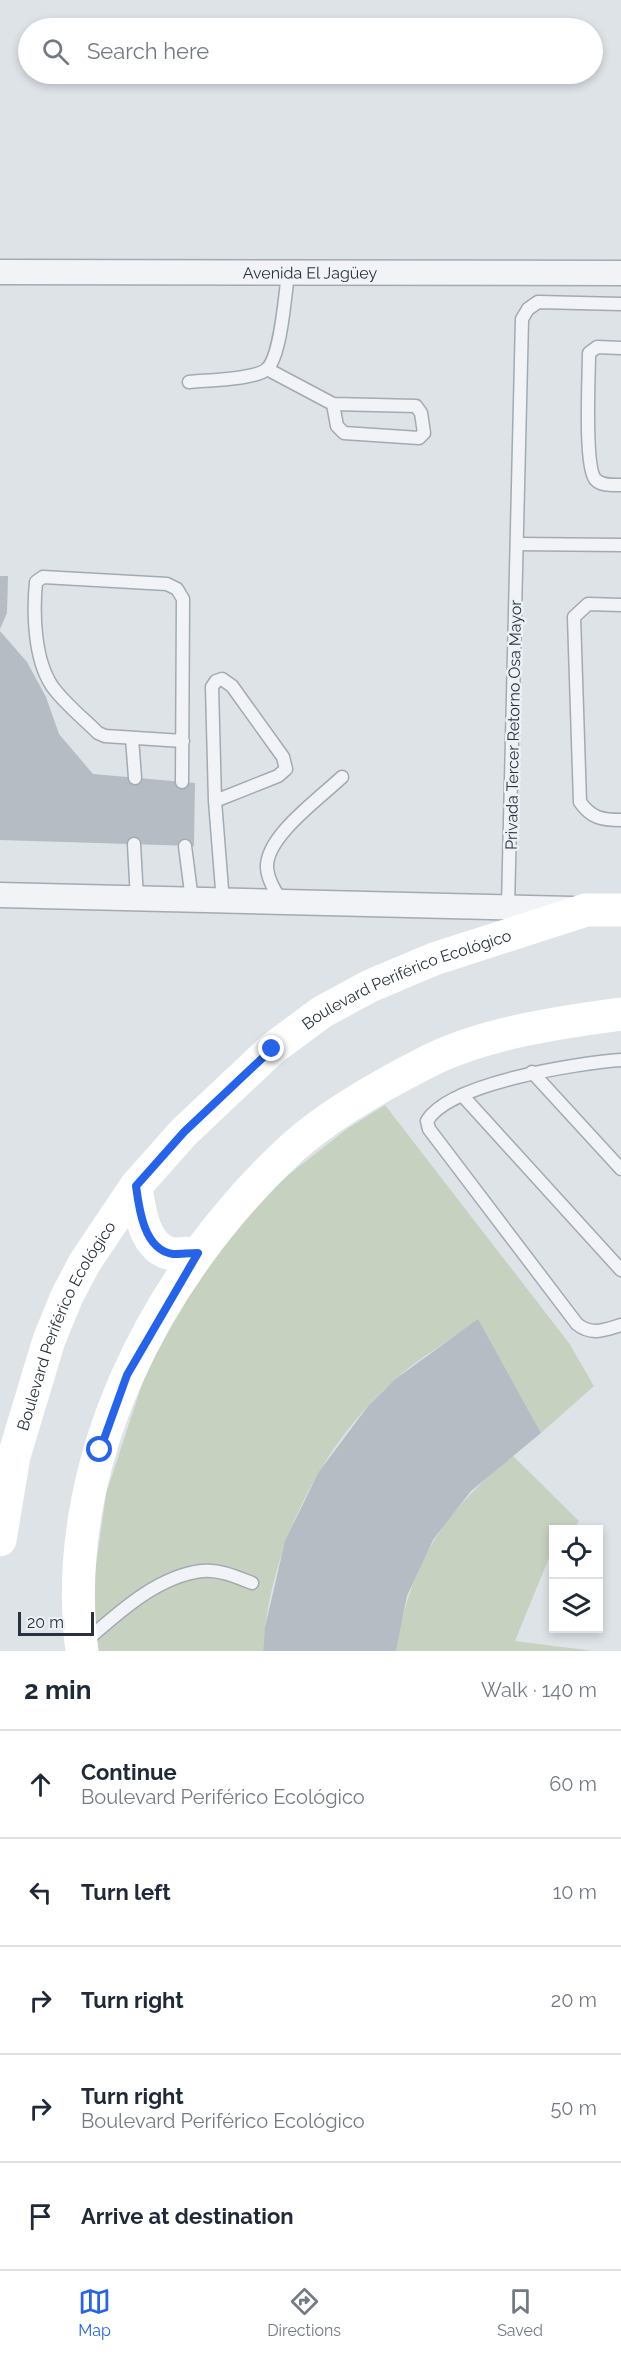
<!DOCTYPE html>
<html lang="en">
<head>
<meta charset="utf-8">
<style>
	:root { --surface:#fff; --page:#f6f6f7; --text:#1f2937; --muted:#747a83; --line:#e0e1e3; --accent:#2563eb }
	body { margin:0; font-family:Raleway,sans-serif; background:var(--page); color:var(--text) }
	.controls { position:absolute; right:18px; bottom:18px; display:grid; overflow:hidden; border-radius:0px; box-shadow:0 3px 9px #0003 }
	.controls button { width:54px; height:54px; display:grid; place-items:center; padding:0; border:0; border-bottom:2px solid var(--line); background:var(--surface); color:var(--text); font:30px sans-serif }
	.scale { position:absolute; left:18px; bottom:15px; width:76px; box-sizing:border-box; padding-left:6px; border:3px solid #27323e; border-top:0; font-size:16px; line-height:21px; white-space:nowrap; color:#27323e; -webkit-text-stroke:4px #edf1f5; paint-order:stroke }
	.stop { position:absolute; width:18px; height:18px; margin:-14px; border:4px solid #2563eb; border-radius:50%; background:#fff }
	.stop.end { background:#2563eb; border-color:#fff; box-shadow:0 2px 6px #0008 }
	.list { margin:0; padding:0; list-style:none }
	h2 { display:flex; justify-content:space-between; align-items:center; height:78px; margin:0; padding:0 24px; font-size:26px }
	h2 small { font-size:20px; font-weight:400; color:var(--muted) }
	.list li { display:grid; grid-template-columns:39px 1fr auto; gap:18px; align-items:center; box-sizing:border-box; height:108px; padding:0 24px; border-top:2px solid var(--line) }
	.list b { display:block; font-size:22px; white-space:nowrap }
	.list p { margin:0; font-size:20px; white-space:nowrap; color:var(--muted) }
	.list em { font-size:20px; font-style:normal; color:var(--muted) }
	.icon { flex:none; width:33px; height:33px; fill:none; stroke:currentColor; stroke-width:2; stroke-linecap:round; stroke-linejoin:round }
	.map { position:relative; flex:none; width:621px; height:1651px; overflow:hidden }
	.search { position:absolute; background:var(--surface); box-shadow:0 3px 9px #0003; left:18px; right:18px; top:18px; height:66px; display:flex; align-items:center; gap:15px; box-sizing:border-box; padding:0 21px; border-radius:33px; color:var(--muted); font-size:22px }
	.sheet { height:618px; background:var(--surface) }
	nav { display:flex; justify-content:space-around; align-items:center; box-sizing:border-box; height:84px; border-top:2px solid var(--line); background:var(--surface); font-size:16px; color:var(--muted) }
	nav a { display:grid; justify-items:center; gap:3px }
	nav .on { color:var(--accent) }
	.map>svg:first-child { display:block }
	.green { fill:#c6d2bf }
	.building { fill:#b5bcc4 }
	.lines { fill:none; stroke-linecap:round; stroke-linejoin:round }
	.lane-casing { stroke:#a3aab2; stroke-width:15 }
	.street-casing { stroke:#a3aab2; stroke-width:27 }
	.lane { stroke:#f1f3f6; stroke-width:12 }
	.street { stroke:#f1f3f6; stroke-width:24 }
	.secondary { stroke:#fff; stroke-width:33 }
	.route { stroke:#2563eb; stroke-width:8 }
	.labels { text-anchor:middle; stroke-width:5; stroke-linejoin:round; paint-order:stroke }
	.street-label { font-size:16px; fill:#27323e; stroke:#edf1f5 }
</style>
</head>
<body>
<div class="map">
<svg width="621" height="1651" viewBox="0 0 621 1651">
	<rect width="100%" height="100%" fill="#dee3e8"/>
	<!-- green -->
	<g class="green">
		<path d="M385,1105L569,1343L594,1386L541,1433L478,1320C450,1340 419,1358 393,1381C318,1449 269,1550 263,1651H93L92,1594L106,1494L148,1366L212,1251L287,1176L347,1129Z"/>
		<path d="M512,1455L579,1521L573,1529L554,1530L553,1548L515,1641L593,1651H396C411,1559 443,1515 512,1455Z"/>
	</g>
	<!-- building -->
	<g class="building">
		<path d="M0,576H8L7,613L0,629Z"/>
		<path d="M0,631L27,662L46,697L59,734L93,774L195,783L194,846L0,840Z"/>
		<path d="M478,1319L541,1433L471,1491L433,1540L407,1596L396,1651H263L265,1627L285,1541L318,1473L368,1406L394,1380Z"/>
	</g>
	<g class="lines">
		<defs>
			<g id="lane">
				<path d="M621,348L597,347L589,353C589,376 584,464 595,479C601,486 612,485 621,485"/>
				<path d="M267,369L333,404L416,406L421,413L424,433L419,438L344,433L337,426L333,404"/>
				<path d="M189,382C206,380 255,380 267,369C281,356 285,295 288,274"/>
				<path d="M517,544L621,545"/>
				<path d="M621,605L588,604L574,617L580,802C591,818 602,820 621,820"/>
				<path d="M132,738L135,778"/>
				<path d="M182,782L183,599L177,589L167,584L43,577L36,582C33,613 34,659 52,686C64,703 83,718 98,733L105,736L183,741"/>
				<path d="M215,801L278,776L286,769L283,757L232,686L222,679L216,681L212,687L215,801L223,902"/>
				<path d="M134,844L137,899"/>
				<path d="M185,846L192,900"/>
				<path d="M282,902C276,892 268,881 267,868C265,837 320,798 342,777"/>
				<path d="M508,906L522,319L528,309L538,302L621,304"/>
				<path d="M621,1060C579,1063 448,1083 427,1121L429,1129L577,1324C592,1336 604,1330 621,1325"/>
				<path d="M532,1072L621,1169"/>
				<path d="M462,1095L621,1270"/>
				<path d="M87,1640C119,1612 158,1576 202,1571C219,1569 237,1577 252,1583"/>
			</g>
			<g id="street">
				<path id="s1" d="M0,272L621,273"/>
				<path d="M0,895L572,909"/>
			</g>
		</defs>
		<!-- lane casing -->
		<use href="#lane" class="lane-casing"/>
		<!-- street casing -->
		<use href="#street" class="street-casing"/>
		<!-- lane -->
		<use href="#lane" class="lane"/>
		<!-- street -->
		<use href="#street" class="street"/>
		<!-- secondary -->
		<g class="secondary">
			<path d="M136,1186C139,1209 144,1250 173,1254C181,1254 190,1253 198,1253"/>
			<path id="s2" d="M0,1540L14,1456L49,1340L67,1296L85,1262L136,1186L184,1132L272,1049L322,1012L370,986L434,959L586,910H621"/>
			<path d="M82,1651C58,1464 157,1273 291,1149C328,1115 378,1087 423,1064C479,1034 559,1022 621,1014"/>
		</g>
	</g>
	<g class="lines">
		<!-- route -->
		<path class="route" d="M100,1450L127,1375L198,1253C190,1253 181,1254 173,1254C144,1250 139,1209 136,1186L184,1132L272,1049"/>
	</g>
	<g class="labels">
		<!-- street labels -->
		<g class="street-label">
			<text dy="6" stroke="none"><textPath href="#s1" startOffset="310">Avenida El Jagüey</textPath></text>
			<text transform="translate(513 725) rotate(-89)" y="6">Privada Tercer Retorno Osa Mayor</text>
			<text dy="6" stroke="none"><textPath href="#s2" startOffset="730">Boulevard Periférico Ecológico</textPath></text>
			<text dy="6" stroke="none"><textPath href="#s2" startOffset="226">Boulevard Periférico Ecológico</textPath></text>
		</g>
	</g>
</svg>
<div class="controls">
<button><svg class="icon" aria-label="locate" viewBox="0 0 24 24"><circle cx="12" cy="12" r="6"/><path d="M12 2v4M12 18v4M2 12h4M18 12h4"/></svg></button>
<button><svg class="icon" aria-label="layers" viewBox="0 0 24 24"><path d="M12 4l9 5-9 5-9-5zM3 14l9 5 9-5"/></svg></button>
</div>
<div class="scale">20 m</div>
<div class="stop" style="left:100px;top:1450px"></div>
<div class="stop end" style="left:272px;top:1049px"></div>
<div class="search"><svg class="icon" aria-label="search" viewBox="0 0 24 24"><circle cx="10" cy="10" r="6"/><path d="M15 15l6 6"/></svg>Search here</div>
</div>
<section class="sheet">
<h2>2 min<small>Walk · 140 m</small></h2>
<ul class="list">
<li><svg class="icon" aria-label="ahead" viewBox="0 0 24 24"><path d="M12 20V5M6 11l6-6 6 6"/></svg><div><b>Continue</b><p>Boulevard Periférico Ecológico</p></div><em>60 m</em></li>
<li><svg class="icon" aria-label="left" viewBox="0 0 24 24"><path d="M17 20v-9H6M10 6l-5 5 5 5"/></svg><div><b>Turn left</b></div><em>10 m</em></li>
<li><svg class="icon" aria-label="right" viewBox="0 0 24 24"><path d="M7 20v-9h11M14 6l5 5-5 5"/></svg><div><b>Turn right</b></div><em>20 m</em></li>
<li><svg class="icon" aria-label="right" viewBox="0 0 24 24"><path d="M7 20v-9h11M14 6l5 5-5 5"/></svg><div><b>Turn right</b><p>Boulevard Periférico Ecológico</p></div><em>50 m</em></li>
<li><svg class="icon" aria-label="arrive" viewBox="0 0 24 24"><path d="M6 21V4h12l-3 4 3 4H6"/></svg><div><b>Arrive at destination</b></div></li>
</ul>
</section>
<nav>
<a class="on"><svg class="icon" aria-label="map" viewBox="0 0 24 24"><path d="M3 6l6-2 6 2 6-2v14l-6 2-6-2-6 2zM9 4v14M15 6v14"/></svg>Map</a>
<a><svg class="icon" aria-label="directions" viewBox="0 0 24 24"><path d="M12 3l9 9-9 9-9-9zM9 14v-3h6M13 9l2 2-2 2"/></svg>Directions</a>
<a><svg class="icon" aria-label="saved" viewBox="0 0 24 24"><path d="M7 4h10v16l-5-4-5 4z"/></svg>Saved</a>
</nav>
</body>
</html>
